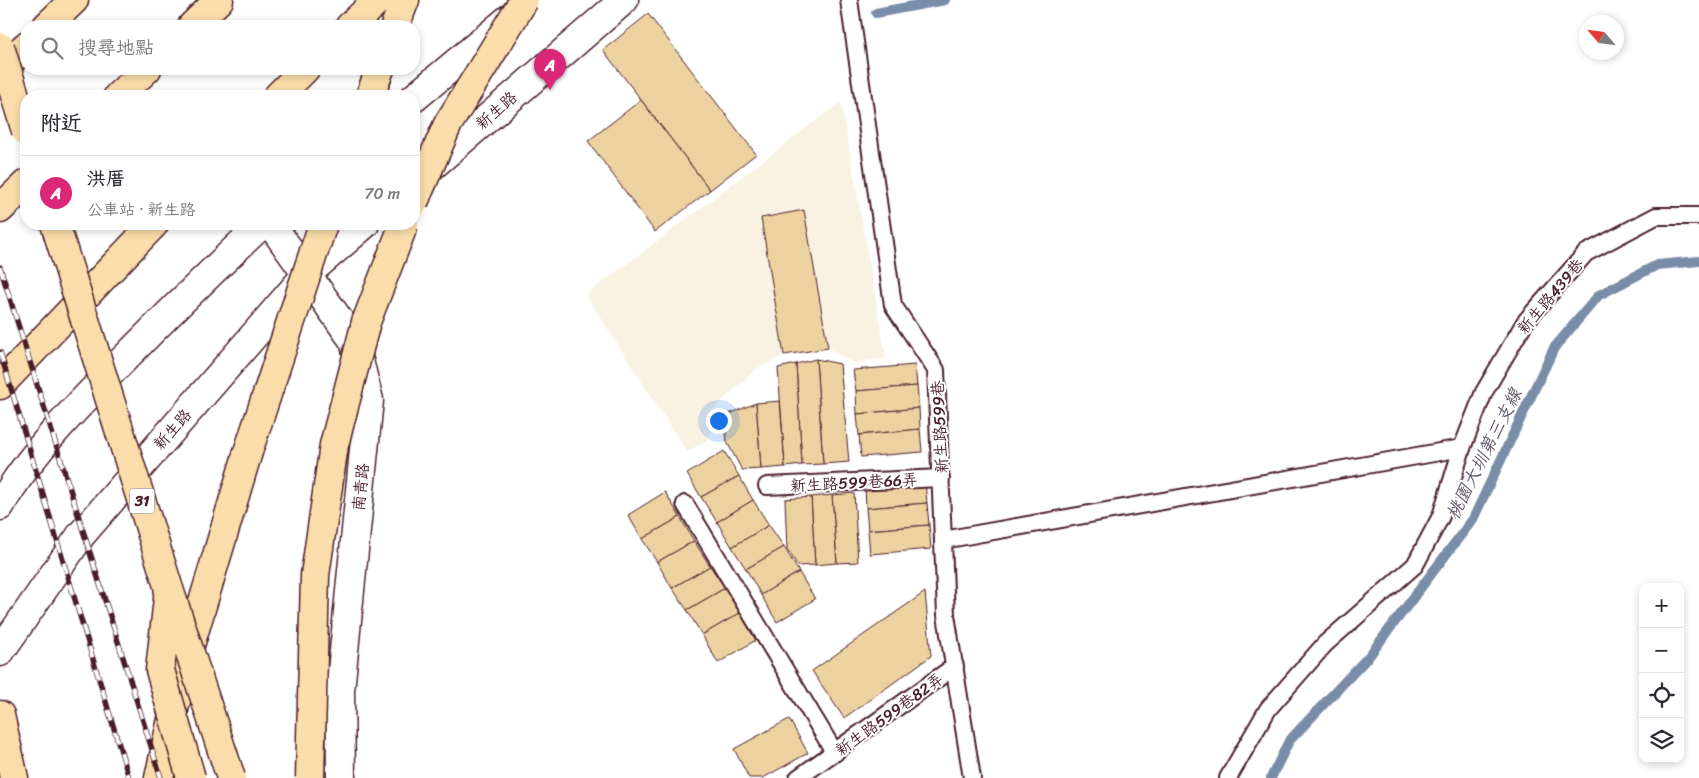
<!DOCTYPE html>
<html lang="zh-TW">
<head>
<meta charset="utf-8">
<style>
	:root { --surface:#fff; --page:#f7f7f7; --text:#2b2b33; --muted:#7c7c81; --line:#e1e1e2; --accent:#db2777 }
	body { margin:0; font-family:Sriracha,"LXGW WenKai TC",sans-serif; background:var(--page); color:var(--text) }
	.controls { position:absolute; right:15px; bottom:15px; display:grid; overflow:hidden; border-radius:10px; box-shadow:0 2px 8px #0003 }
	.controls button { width:45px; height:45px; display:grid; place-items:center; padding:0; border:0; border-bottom:1px solid var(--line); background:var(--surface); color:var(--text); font:25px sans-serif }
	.compass { position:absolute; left:1579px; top:15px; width:45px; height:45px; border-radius:50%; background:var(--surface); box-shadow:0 2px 8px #0003; rotate:298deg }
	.you { position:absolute; left:718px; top:420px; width:18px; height:18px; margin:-12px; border:4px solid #fff; border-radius:50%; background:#1a73e8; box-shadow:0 0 0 8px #1a73e833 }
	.badge { display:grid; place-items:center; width:32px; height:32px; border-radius:50%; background:var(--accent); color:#fff; font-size:16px; font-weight:700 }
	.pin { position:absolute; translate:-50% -41px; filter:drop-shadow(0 1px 2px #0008) }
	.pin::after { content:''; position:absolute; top:26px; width:18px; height:15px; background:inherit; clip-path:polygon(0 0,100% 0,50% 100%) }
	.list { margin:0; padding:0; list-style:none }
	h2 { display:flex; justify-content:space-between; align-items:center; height:65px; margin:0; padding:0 20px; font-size:21px }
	h2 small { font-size:16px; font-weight:400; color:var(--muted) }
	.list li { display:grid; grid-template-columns:32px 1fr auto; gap:15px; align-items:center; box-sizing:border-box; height:75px; padding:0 20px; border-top:1px solid var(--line) }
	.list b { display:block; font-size:19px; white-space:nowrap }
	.list p { margin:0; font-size:16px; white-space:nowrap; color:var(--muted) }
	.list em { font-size:16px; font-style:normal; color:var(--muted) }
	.icon { flex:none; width:28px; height:28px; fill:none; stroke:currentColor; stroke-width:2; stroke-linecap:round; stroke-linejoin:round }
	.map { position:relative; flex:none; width:1699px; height:778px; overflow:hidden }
	.search { position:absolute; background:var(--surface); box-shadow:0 2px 8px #0003; left:20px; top:20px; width:400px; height:55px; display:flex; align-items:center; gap:12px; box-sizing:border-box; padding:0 18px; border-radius:20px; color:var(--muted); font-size:19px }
	.panel { position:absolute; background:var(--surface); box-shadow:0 2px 8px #0003; left:20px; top:90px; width:400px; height:140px; border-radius:20px }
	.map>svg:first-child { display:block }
	.built { fill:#f9f2e3 }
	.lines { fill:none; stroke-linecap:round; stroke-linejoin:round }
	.stream { stroke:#7a8da8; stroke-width:10 }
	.building { fill:#ecd2a1; stroke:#4a1f2b }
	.lane-casing { stroke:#4a1f2b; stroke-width:20 }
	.secondary-casing { stroke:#4a1f2b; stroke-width:31 }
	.highway-casing { stroke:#4a1f2b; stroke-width:31 }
	.lane { stroke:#fff; stroke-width:16 }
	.secondary { stroke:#fff; stroke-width:28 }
	.highway { stroke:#fbddab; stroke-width:28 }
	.rail-casing { stroke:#4a1f2b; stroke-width:5.5 }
	.rail { stroke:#fff; stroke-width:4; stroke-dasharray:11; stroke-linecap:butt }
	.primary-bridge-casing { stroke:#4a1f2b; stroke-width:31; stroke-linecap:butt }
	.highway-bridge-casing { stroke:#4a1f2b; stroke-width:31; stroke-linecap:butt }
	.primary-bridge { stroke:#fbddab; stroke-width:28 }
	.highway-bridge { stroke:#fbddab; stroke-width:28 }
	.labels { text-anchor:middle; stroke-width:4; stroke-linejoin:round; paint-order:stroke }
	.shield { fill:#fff; stroke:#80626b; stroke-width:1 }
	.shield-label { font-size:15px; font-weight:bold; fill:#4a1f2b }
	.street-label { font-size:16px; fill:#4a1f2b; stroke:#fff }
	.water-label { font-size:18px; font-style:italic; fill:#625669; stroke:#fff }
</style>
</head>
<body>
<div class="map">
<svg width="1699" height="778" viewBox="0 0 1699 778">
	<rect width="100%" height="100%" fill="#fff"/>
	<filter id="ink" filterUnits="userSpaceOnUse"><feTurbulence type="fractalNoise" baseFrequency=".02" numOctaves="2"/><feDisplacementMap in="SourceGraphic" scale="10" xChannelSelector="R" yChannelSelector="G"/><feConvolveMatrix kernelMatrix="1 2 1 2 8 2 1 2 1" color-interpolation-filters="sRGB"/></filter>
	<g filter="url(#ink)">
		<!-- built -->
		<path class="built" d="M841,102L886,358L853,363L828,348L784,355L756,369L712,410L709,439L687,452L586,295Z"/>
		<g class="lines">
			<!-- stream -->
			<g class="stream">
				<path d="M876,13L945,0"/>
				<path d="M1271,778L1289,741L1369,656L1473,519L1554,348L1599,295L1657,265L1699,261"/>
			</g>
		</g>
		<!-- building -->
		<g class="building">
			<path d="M648,14L756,154L710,190L603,50Z"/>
			<path d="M641,100L710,190L655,232L588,141Z"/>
			<path d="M804,210L828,348L784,355L761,218Z"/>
			<path d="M816,359L840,364L849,462L823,464Z"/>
			<path d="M816,359L823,464L802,465L796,364Z"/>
			<path d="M796,364L802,465L785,467L778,368Z"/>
			<path d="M915,365L917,386L856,391L853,370Z"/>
			<path d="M917,386L919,408L857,414L856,391Z"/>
			<path d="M780,401L785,467L761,469L756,403Z"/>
			<path d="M756,403L761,469L742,470L727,442L724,416Z"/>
			<path d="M919,408L920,429L859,435L857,414Z"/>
			<path d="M920,429L922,452L861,457L859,435Z"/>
			<path d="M724,451L739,476L701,497L687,474Z"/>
			<path d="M739,476L753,500L717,522L701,497Z"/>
			<path d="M925,482L927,503L866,508L865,487Z"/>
			<path d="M665,492L680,517L642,539L628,515Z"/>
			<path d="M854,493L858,562L837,563L832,495Z"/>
			<path d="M832,495L837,563L815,565L811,497Z"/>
			<path d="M811,497L815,565L798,566L787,549L785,499Z"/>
			<path d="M753,500L769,525L732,547L717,522Z"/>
			<path d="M927,503L929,525L868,530L866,508Z"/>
			<path d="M680,517L694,541L657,562L642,539Z"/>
			<path d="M769,525L784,547L746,569L732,547Z"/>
			<path d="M929,525L931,549L870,554L868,530Z"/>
			<path d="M694,541L710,566L672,588L657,562Z"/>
			<path d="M784,547L799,572L761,595L746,569Z"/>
			<path d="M710,566L725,588L687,610L672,588Z"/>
			<path d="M799,572L815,599L777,622L761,595Z"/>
			<path d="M725,588L740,613L702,635L687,610Z"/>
			<path d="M925,592L931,656L844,718L812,671Z"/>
			<path d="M740,613L756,640L718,663L702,635Z"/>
			<path d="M789,719L808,753L763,778H749L734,749Z"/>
		</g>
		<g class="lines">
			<defs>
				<g id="lane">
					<path d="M849,0L893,305L936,370L946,615L972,778"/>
					<path d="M1462,448L1484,392L1525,322L1586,253L1656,216H1699"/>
					<path d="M767,486L941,478"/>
					<path d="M685,504L835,753"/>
					<path d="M943,540L1462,448L1441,516L1415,565L1325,644L1268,709L1228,778"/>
					<path d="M798,778L955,666"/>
				</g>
				<g id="secondary">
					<path d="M414,98L510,18"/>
					<path d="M424,173L624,0"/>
					<path d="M271,224L354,341L369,400L340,691L341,778"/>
					<path d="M0,506C31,452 79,404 123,360C168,314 215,268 262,224"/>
					<path d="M0,652L81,535L308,273L365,224"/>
				</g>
				<g id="highway">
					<path d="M47,26L74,0"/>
					<path d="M192,26L219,0"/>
					<path d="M350,26L378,0"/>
					<path d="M395,26L405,0"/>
					<path d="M0,71L26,46"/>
					<path d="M118,96L147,69"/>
					<path d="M278,96L305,69"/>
					<path d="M370,96L380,69"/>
					<path d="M0,209L26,184"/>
					<path d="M0,385L154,224"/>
					<path d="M0,715L14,778"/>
					<path d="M159,778L183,669L247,455"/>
				</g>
			</defs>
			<!-- lane casing -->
			<use href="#lane" class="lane-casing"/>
			<!-- secondary casing -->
			<use href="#secondary" class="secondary-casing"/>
			<!-- highway casing -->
			<use href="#highway" class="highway-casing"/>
			<!-- lane -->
			<use href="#lane" class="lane"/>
			<!-- secondary -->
			<use href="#secondary" class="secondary"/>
			<!-- highway -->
			<use href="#highway" class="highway"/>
			<defs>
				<g id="rail">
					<path d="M0,267L161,778"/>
					<path d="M0,352L129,778"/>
				</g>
			</defs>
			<!-- rail casing -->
			<use href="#rail" class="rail-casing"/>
			<!-- rail -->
			<use href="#rail" class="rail"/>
			<defs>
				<g id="primary-bridge">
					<path d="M0,47L26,131"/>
					<path d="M55,224L169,589L231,778"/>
				</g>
				<g id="highway-bridge">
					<path d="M414,202L448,124L524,0"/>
					<path d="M247,455L323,224"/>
					<path d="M169,589L160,670L191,778"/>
					<path d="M310,778L315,575L334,445L366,322L404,224"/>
				</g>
			</defs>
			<!-- primary-bridge casing -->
			<use href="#primary-bridge" class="primary-bridge-casing"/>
			<!-- highway-bridge casing -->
			<use href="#highway-bridge" class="highway-bridge-casing"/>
			<!-- primary-bridge -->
			<use href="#primary-bridge" class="primary-bridge"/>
			<!-- highway-bridge -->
			<use href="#highway-bridge" class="highway-bridge"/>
		</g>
	</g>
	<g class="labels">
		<!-- shield labels -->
		<rect class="shield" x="129.5" y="488.5" width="25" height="25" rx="4"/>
		<g class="shield-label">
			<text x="142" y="506">31</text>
		</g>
		<!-- street labels -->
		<g class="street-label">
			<text transform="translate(496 110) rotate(-41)" y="6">新生路</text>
			<text transform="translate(1550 296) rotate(-50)" y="6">新生路439巷</text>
			<text transform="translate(939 427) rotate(-93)" y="6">新生路599巷</text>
			<text transform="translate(172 429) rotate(-49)" y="6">新生路</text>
			<text transform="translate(854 482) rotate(-3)" y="6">新生路599巷66弄</text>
			<text transform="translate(360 487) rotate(-84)" y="6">南青路</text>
			<text transform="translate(889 714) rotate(-36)" y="6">新生路599巷82弄</text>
		</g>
		<!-- water labels -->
		<g class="water-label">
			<text transform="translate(1484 454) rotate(-63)" y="6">桃園大圳第三支線</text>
		</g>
	</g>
</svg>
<div class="controls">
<button>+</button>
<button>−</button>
<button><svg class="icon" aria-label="locate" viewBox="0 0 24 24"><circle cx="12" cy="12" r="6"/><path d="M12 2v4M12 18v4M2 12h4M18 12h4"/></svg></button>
<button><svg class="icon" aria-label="layers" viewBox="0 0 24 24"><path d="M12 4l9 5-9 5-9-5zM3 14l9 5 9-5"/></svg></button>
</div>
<svg class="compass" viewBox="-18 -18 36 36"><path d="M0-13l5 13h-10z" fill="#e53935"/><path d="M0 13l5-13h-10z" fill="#7c7c81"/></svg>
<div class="you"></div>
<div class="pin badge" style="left:550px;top:90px">A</div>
<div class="search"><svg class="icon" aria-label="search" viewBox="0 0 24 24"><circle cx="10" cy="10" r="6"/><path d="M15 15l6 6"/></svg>搜尋地點</div>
<section class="panel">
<h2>附近<small></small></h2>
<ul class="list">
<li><span class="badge">A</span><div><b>洪厝</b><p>公車站 · 新生路</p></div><em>70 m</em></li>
</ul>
</section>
</div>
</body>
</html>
